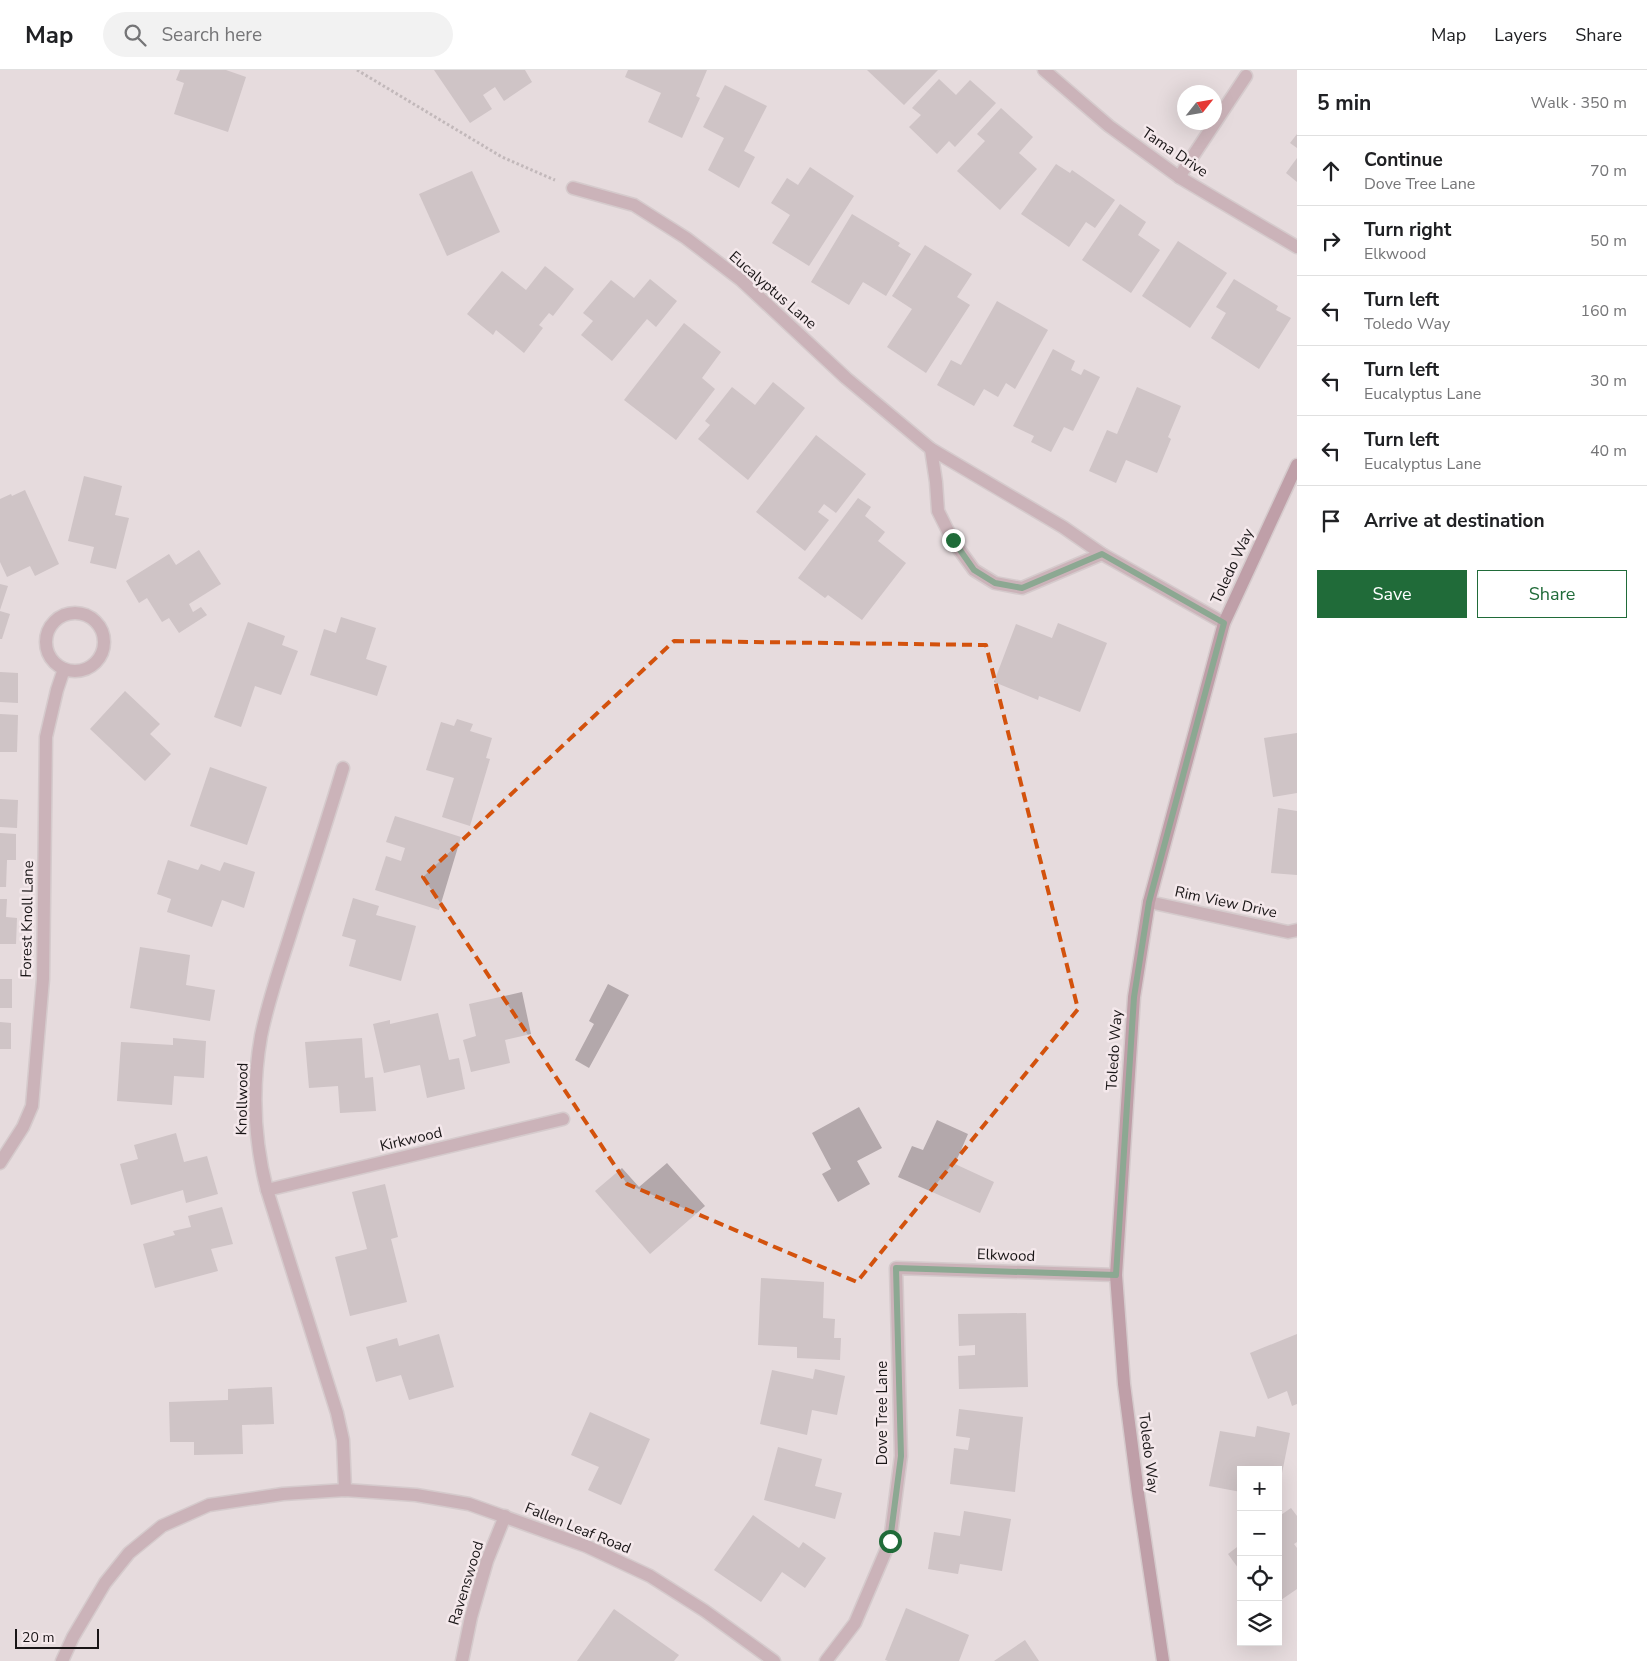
<!DOCTYPE html>
<html lang="en">
<head>
<meta charset="utf-8">
<style>
	:root { --surface:#fff; --page:#f2f2f2; --text:#202124; --muted:#757577; --line:#e0e0e0; --accent:#206b39 }
	body { margin:0; font-family:"Nunito Sans",sans-serif; background:var(--page); color:var(--text) }
	.controls { position:absolute; right:15px; bottom:15px; display:grid; overflow:hidden; border-radius:0px; box-shadow:0 5px 20px #0002 }
	.controls button { width:45px; height:45px; display:grid; place-items:center; padding:0; border:0; border-bottom:1px solid var(--line); background:var(--surface); color:var(--text); font:25px sans-serif }
	.compass { position:absolute; left:1177px; top:15px; width:45px; height:45px; border-radius:50%; background:var(--surface); box-shadow:0 5px 20px #0002; rotate:59deg }
	.scale { position:absolute; left:15px; bottom:12px; width:84px; box-sizing:border-box; padding-left:5px; border:2px solid #191516; border-top:0; font-size:14px; line-height:18px; white-space:nowrap; color:#191516; -webkit-text-stroke:4px #f4e8eb; paint-order:stroke }
	.stop { position:absolute; width:15px; height:15px; margin:-11px; border:4px solid #206b39; border-radius:50%; background:#fff }
	.stop.end { background:#206b39; border-color:#fff; box-shadow:0 1px 5px #0008 }
	.list { margin:0; padding:0; list-style:none }
	h2 { display:flex; justify-content:space-between; align-items:center; height:65px; margin:0; padding:0 20px; font-size:21px }
	h2 small { font-size:16px; font-weight:400; color:var(--muted) }
	.list li { display:grid; grid-template-columns:32px 1fr auto; gap:15px; align-items:center; box-sizing:border-box; height:70px; padding:0 20px; border-top:1px solid var(--line) }
	.list b { display:block; font-size:19px; white-space:nowrap }
	.list p { margin:0; font-size:16px; white-space:nowrap; color:var(--muted) }
	.list em { font-size:16px; font-style:normal; color:var(--muted) }
	.actions { display:flex; gap:10px; padding:15px 20px }
	.actions a { flex:1; padding:11px 0; border:1px solid var(--accent); border-radius:0px; text-align:center; font-size:18px; color:var(--accent) }
	.actions .main { background:var(--accent); color:#fff }
	.icon { flex:none; width:28px; height:28px; fill:none; stroke:currentColor; stroke-width:2; stroke-linecap:round; stroke-linejoin:round }
	.map { position:relative; flex:none; width:1297px; height:1591px; overflow:hidden }
	header { display:flex; align-items:center; gap:30px; box-sizing:border-box; height:70px; padding:0 25px; background:var(--surface); border-bottom:1px solid var(--line) }
	header strong { font-size:24px }
	nav { display:flex; gap:28px; margin-inline-start:auto; font-size:18px }
	.search { width:350px; height:45px; background:var(--page); display:flex; align-items:center; gap:12px; box-sizing:border-box; padding:0 18px; border-radius:28px; color:var(--muted); font-size:19px }
	main { display:flex }
	aside { flex:1; background:var(--surface) }
	.map>svg:first-child { display:block }
	.building { fill:#b3a8ab }
	.lines { fill:none; stroke-linecap:round; stroke-linejoin:round }
	.street-casing { stroke:#c1b7b9; stroke-width:15 }
	.secondary-casing { stroke:#c1b7b9; stroke-width:15 }
	.path { stroke:#978f91; stroke-width:3; stroke-dasharray:2.5 2.5; stroke-linecap:butt }
	.street { stroke:#ac848f; stroke-width:12 }
	.secondary { stroke:#905869; stroke-width:12 }
	.route { stroke:#206b39; stroke-width:6 }
	.marked { fill:none; stroke:#d3520d; stroke-width:4; stroke-dasharray:10 6; stroke-linejoin:round }
	.labels { text-anchor:middle; stroke-width:5; stroke-linejoin:round; paint-order:stroke }
	.street-label { font-size:15px; fill:#191516; stroke:#f4e8eb }
</style>
</head>
<body>
<header>
<strong>Map</strong>
<div class="search"><svg class="icon" aria-label="search" viewBox="0 0 24 24"><circle cx="10" cy="10" r="6"/><path d="M15 15l6 6"/></svg>Search here</div>
<nav><a>Map</a><a>Layers</a><a>Share</a></nav>
</header>
<main>
<div class="map">
<svg width="1297" height="1591" viewBox="0 0 1297 1591">
	<rect width="100%" height="100%" fill="#e6dbdd"/>
	<!-- building -->
	<g class="building">
		<path d="M180,0H226L246,7L228,62L174,44L184,13L176,10Z"/>
		<path d="M434,0H525L532,12L504,31L495,17L483,25L492,39L470,53Z"/>
		<path d="M628,0H707L696,26L700,28L682,68L648,52L661,23L625,7Z"/>
		<path d="M867,0H938L904,35Z"/>
		<path d="M939,9L956,25L970,10L996,33L955,77L949,71L937,84L909,57L921,45L912,38Z"/>
		<path d="M725,15L767,36L744,81L755,87L739,118L708,100L724,68L703,57Z"/>
		<path d="M1001,38L1033,67L1019,83L1037,99L1000,140L957,101L985,71L977,64Z"/>
		<path d="M1297,64V78L1290,73Z"/>
		<path d="M1297,88V112L1286,103Z"/>
		<path d="M1056,94L1070,103L1072,100L1115,130L1095,158L1086,152L1069,177L1021,144Z"/>
		<path d="M810,97L854,126L809,196L772,173L790,145L771,133L787,108L798,115Z"/>
		<path d="M472,101L500,162L447,186L419,124Z"/>
		<path d="M1120,134L1146,152L1138,165L1160,180L1131,223L1082,190Z"/>
		<path d="M852,144L900,173L898,176L911,184L886,226L863,212L849,235L811,212Z"/>
		<path d="M1178,171L1227,203L1190,258L1142,226Z"/>
		<path d="M925,175L972,204L957,227L970,235L926,303L887,277L912,239L892,226Z"/>
		<path d="M545,196L574,219L553,246L549,243L539,255L543,258L524,283L496,260L493,265L467,244L502,201L526,220Z"/>
		<path d="M650,209L677,231L656,257L647,249L612,291L581,265L593,251L583,243L611,210L634,228Z"/>
		<path d="M1234,209L1278,236L1276,240L1291,248L1259,299L1211,268L1226,243L1216,237Z"/>
		<path d="M997,231L1048,260L1015,319L1006,313L998,327L984,319L974,336L937,315L951,290L961,295Z"/>
		<path d="M684,253L721,282L702,308L715,319L676,370L624,330Z"/>
		<path d="M1053,279L1075,291L1071,300L1081,305L1084,299L1100,307L1073,361L1064,357L1051,382L1031,372L1034,366L1013,356Z"/>
		<path d="M773,312L805,338L748,410L698,369L710,355L705,351L732,317L755,335Z"/>
		<path d="M1137,317L1181,336L1168,367L1171,369L1157,403L1126,390L1116,413L1089,401L1107,360L1117,364Z"/>
		<path d="M816,365L866,404L836,443L824,434L818,442L829,450L805,481L756,442Z"/>
		<path d="M84,406L122,416L115,445L129,448L116,499L90,493L94,477L68,471Z"/>
		<path d="M25,420L59,494L35,506L30,496L7,507L0,492V429L11,424L12,426Z"/>
		<path d="M858,428L871,437L865,446L885,462L878,471L906,493L862,550L828,525L825,528L798,508Z"/>
		<path d="M199,480L221,514L189,534L193,542L201,537L207,545L179,563L169,548L162,552L147,528L139,533L126,511L169,484L176,495Z"/>
		<path d="M0,514L8,516L0,540Z"/>
		<path d="M0,541L10,544L2,569H0Z"/>
		<path d="M341,547L376,558L366,589L387,596L377,626L310,605L324,559L336,563Z"/>
		<path d="M248,552L285,566L282,575L298,581L281,625L255,616L241,657L214,647Z"/>
		<path d="M1058,553L1107,573L1080,642L1039,626L1038,630L994,612L1016,554L1052,568Z"/>
		<path d="M0,602L18,603V633L0,632Z"/>
		<path d="M125,621L160,654L150,664L171,684L145,711L90,659Z"/>
		<path d="M0,644L18,645L17,682H0Z"/>
		<path d="M457,649L473,654L470,661L492,668L486,688L490,689L470,756L442,747L454,708L426,700L441,652L454,656Z"/>
		<path d="M1297,663V723L1273,727L1264,668Z"/>
		<path d="M210,697L267,717L247,775L190,756Z"/>
		<path d="M0,729L18,730L17,758L0,757Z"/>
		<path d="M1278,738L1297,741V805L1271,803Z"/>
		<path d="M395,746L461,767L439,840L375,820L386,786L401,791L405,778L386,772Z"/>
		<path d="M0,763L16,764V790H7L6,817H0Z"/>
		<path d="M168,790L198,800L201,794L220,801L224,792L255,802L244,838L222,830L212,857L167,842L171,829L157,824Z"/>
		<path d="M353,828L379,836L376,845L416,856L401,911L349,896L356,870L342,866Z"/>
		<path d="M0,829H7L6,847L17,848L16,874H0Z"/>
		<path d="M140,877L190,885L186,915L215,920L210,951L130,938Z"/>
		<rect x="0" y="909" width="12" height="29"/>
		<path d="M608,914L629,925L589,998L575,990L594,954L589,951Z"/>
		<path d="M522,922L531,964L505,970L510,993L471,1002L463,970L476,966L469,934Z"/>
		<path d="M438,943L449,990L459,988L465,1019L427,1028L420,995L384,1003L373,954L390,950V954Z"/>
		<path d="M0,952L11,953V979H0Z"/>
		<path d="M173,968L206,971L204,1008L174,1006L172,1035L117,1031L121,972L173,975Z"/>
		<path d="M362,968L365,1008L373,1007L376,1041L340,1043L338,1016L309,1018L305,972Z"/>
		<path d="M859,1037L882,1078L857,1091L870,1114L838,1132L822,1104L831,1099L812,1063Z"/>
		<path d="M937,1050L968,1064L955,1094L994,1112L980,1143L898,1107L912,1076L923,1080Z"/>
		<path d="M176,1063L184,1092L207,1086L218,1124L186,1133L183,1120L131,1135L120,1094L138,1089L134,1075Z"/>
		<path d="M667,1093L705,1136L650,1184L595,1121L622,1098L639,1117Z"/>
		<path d="M385,1114L398,1167L391,1169L407,1232L350,1246L335,1187L367,1179L352,1122Z"/>
		<path d="M222,1137L233,1174L211,1179L218,1201L155,1218L143,1174L175,1165L173,1161L191,1157L188,1146Z"/>
		<path d="M761,1208L824,1212L823,1248L835,1249L834,1268H841L840,1290L797,1288V1277L758,1275Z"/>
		<path d="M1026,1243L1028,1317L959,1319L958,1286L975,1285V1275L959,1276L958,1244Z"/>
		<path d="M439,1264L454,1317L409,1330L401,1305L376,1312L366,1277L397,1268L399,1276Z"/>
		<path d="M1297,1264V1334L1292,1336L1287,1321L1268,1329L1250,1283Z"/>
		<path d="M815,1299L845,1306L837,1345L812,1340L807,1365L760,1354L772,1300L813,1309Z"/>
		<path d="M272,1317L274,1354L242,1355L243,1384L194,1385V1372H170L169,1332L228,1330V1319Z"/>
		<path d="M959,1339L1023,1347L1015,1422L950,1414L954,1378L968,1380L970,1368L956,1366Z"/>
		<path d="M590,1342L650,1369L621,1435L588,1420L599,1397L571,1385Z"/>
		<path d="M1257,1356L1290,1363L1282,1403L1278,1402V1400H1241V1422L1209,1416L1220,1361L1255,1367Z"/>
		<path d="M778,1377L822,1389L815,1416L842,1423L835,1449L764,1430Z"/>
		<path d="M1291,1438L1297,1446V1472L1294,1474L1297,1478V1519L1278,1532V1447Z"/>
		<path d="M964,1441L1011,1449L1002,1501L960,1494L958,1504L928,1499L934,1462L960,1466Z"/>
		<path d="M753,1445L799,1478L803,1472L826,1488L805,1518L782,1502L761,1532L714,1500Z"/>
		<path d="M1241,1474V1502L1228,1484Z"/>
		<path d="M906,1538L969,1565L959,1591H888L885,1590Z"/>
		<path d="M614,1539L679,1585L674,1591H577Z"/>
		<path d="M1025,1570L1039,1591H994Z"/>
	</g>
	<g class="lines">
		<defs>
			<g id="street">
				<path d="M1044,0L1109,56L1179,107L1297,177"/>
				<path d="M1179,107L1246,6"/>
				<path d="M573,118L634,135L686,168L741,210L846,308L931,379L1063,457L1102,484L1224,553"/>
				<path d="M931,379L936,412L938,441L953,471L974,500L995,513L1022,518L1102,484"/>
				<circle cx="75" cy="572" r="29"/>
				<path d="M343,698C328,748 312,797 296,846C284,886 269,926 261,966C252,1017 254,1070 267,1120L337,1343L343,1370L345,1420"/>
				<path d="M1149,832L1288,862L1297,860"/>
				<path d="M0,1093L23,1057L32,1036L43,909L46,667L57,620L64,599"/>
				<path d="M267,1120L563,1049"/>
				<path d="M62,1591L73,1567L105,1513L129,1483L162,1456L209,1435L283,1424L345,1420L416,1425L469,1434L586,1476L650,1506L705,1541L774,1591"/>
				<path d="M462,1591L471,1547L487,1491L505,1446"/>
				<path d="M826,1591L855,1553L890,1471L901,1386L896,1198L1116,1205"/>
			</g>
			<path id="secondary" d="M1163,1591L1138,1423L1124,1314L1116,1205L1134,927L1149,832L1224,553L1297,395"/>
		</defs>
		<!-- street casing -->
		<use href="#street" class="street-casing"/>
		<!-- secondary casing -->
		<use href="#secondary" class="secondary-casing"/>
		<!-- path -->
		<path class="path" d="M357,0L502,87L555,110"/>
		<!-- street -->
		<use href="#street" class="street"/>
		<!-- secondary -->
		<use href="#secondary" class="secondary"/>
	</g>
	<g class="lines">
		<!-- route -->
		<path class="route" d="M890,1471L901,1386L896,1198L1116,1205L1134,927L1149,832L1224,553L1102,484L1022,518L995,513L974,500L953,470"/>
	</g>
	<!-- marked area -->
	<path d="M0 0H1297V1591H0ZM674,571L986,575L1078,939L857,1212L627,1114L423,807Z" fill="#e6dbdd" fill-opacity=".55" fill-rule="evenodd"/>
	<path class="marked" d="M674,571L986,575L1078,939L857,1212L627,1114L423,807Z"/>
	<g class="labels">
		<!-- street labels -->
		<g class="street-label">
			<text transform="translate(1175 82) rotate(34)" y="5">Tama Drive</text>
			<text transform="translate(773 220) rotate(41)" y="5">Eucalyptus Lane</text>
			<text transform="translate(1232 496) rotate(-65)" y="5">Toledo Way</text>
			<text transform="translate(1226 832) rotate(12)" y="5">Rim View Drive</text>
			<text transform="translate(27 849) rotate(-89)" y="5">Forest Knoll Lane</text>
			<text transform="translate(1114 980) rotate(-86)" y="5">Toledo Way</text>
			<text transform="translate(242 1029) rotate(-89)" y="5">Knollwood</text>
			<text transform="translate(411 1069) rotate(-13)" y="5">Kirkwood</text>
			<text transform="translate(1006 1185) rotate(2)" y="5">Elkwood</text>
			<text transform="translate(882 1343) rotate(-90)" y="5">Dove Tree Lane</text>
			<text transform="translate(1149 1383) rotate(83)" y="5">Toledo Way</text>
			<text transform="translate(578 1458) rotate(22)" y="5">Fallen Leaf Road</text>
			<text transform="translate(466 1513) rotate(-73)" y="5">Ravenswood</text>
		</g>
	</g>
</svg>
<div class="controls">
<button>+</button>
<button>−</button>
<button><svg class="icon" aria-label="locate" viewBox="0 0 24 24"><circle cx="12" cy="12" r="6"/><path d="M12 2v4M12 18v4M2 12h4M18 12h4"/></svg></button>
<button><svg class="icon" aria-label="layers" viewBox="0 0 24 24"><path d="M12 4l9 5-9 5-9-5zM3 14l9 5 9-5"/></svg></button>
</div>
<svg class="compass" viewBox="-18 -18 36 36"><path d="M0-13l5 13h-10z" fill="#e53935"/><path d="M0 13l5-13h-10z" fill="#757577"/></svg>
<div class="scale">20 m</div>
<div class="stop" style="left:890px;top:1471px"></div>
<div class="stop end" style="left:953px;top:470px"></div>
</div>
<aside>
<h2>5 min<small>Walk · 350 m</small></h2>
<ul class="list">
<li><svg class="icon" aria-label="ahead" viewBox="0 0 24 24"><path d="M12 20V5M6 11l6-6 6 6"/></svg><div><b>Continue</b><p>Dove Tree Lane</p></div><em>70 m</em></li>
<li><svg class="icon" aria-label="right" viewBox="0 0 24 24"><path d="M7 20v-9h11M14 6l5 5-5 5"/></svg><div><b>Turn right</b><p>Elkwood</p></div><em>50 m</em></li>
<li><svg class="icon" aria-label="left" viewBox="0 0 24 24"><path d="M17 20v-9H6M10 6l-5 5 5 5"/></svg><div><b>Turn left</b><p>Toledo Way</p></div><em>160 m</em></li>
<li><svg class="icon" aria-label="left" viewBox="0 0 24 24"><path d="M17 20v-9H6M10 6l-5 5 5 5"/></svg><div><b>Turn left</b><p>Eucalyptus Lane</p></div><em>30 m</em></li>
<li><svg class="icon" aria-label="left" viewBox="0 0 24 24"><path d="M17 20v-9H6M10 6l-5 5 5 5"/></svg><div><b>Turn left</b><p>Eucalyptus Lane</p></div><em>40 m</em></li>
<li><svg class="icon" aria-label="arrive" viewBox="0 0 24 24"><path d="M6 21V4h12l-3 4 3 4H6"/></svg><div><b>Arrive at destination</b></div></li>
</ul>
<div class="actions"><a class="main">Save</a><a>Share</a></div>
</aside>
</main>
</body>
</html>
